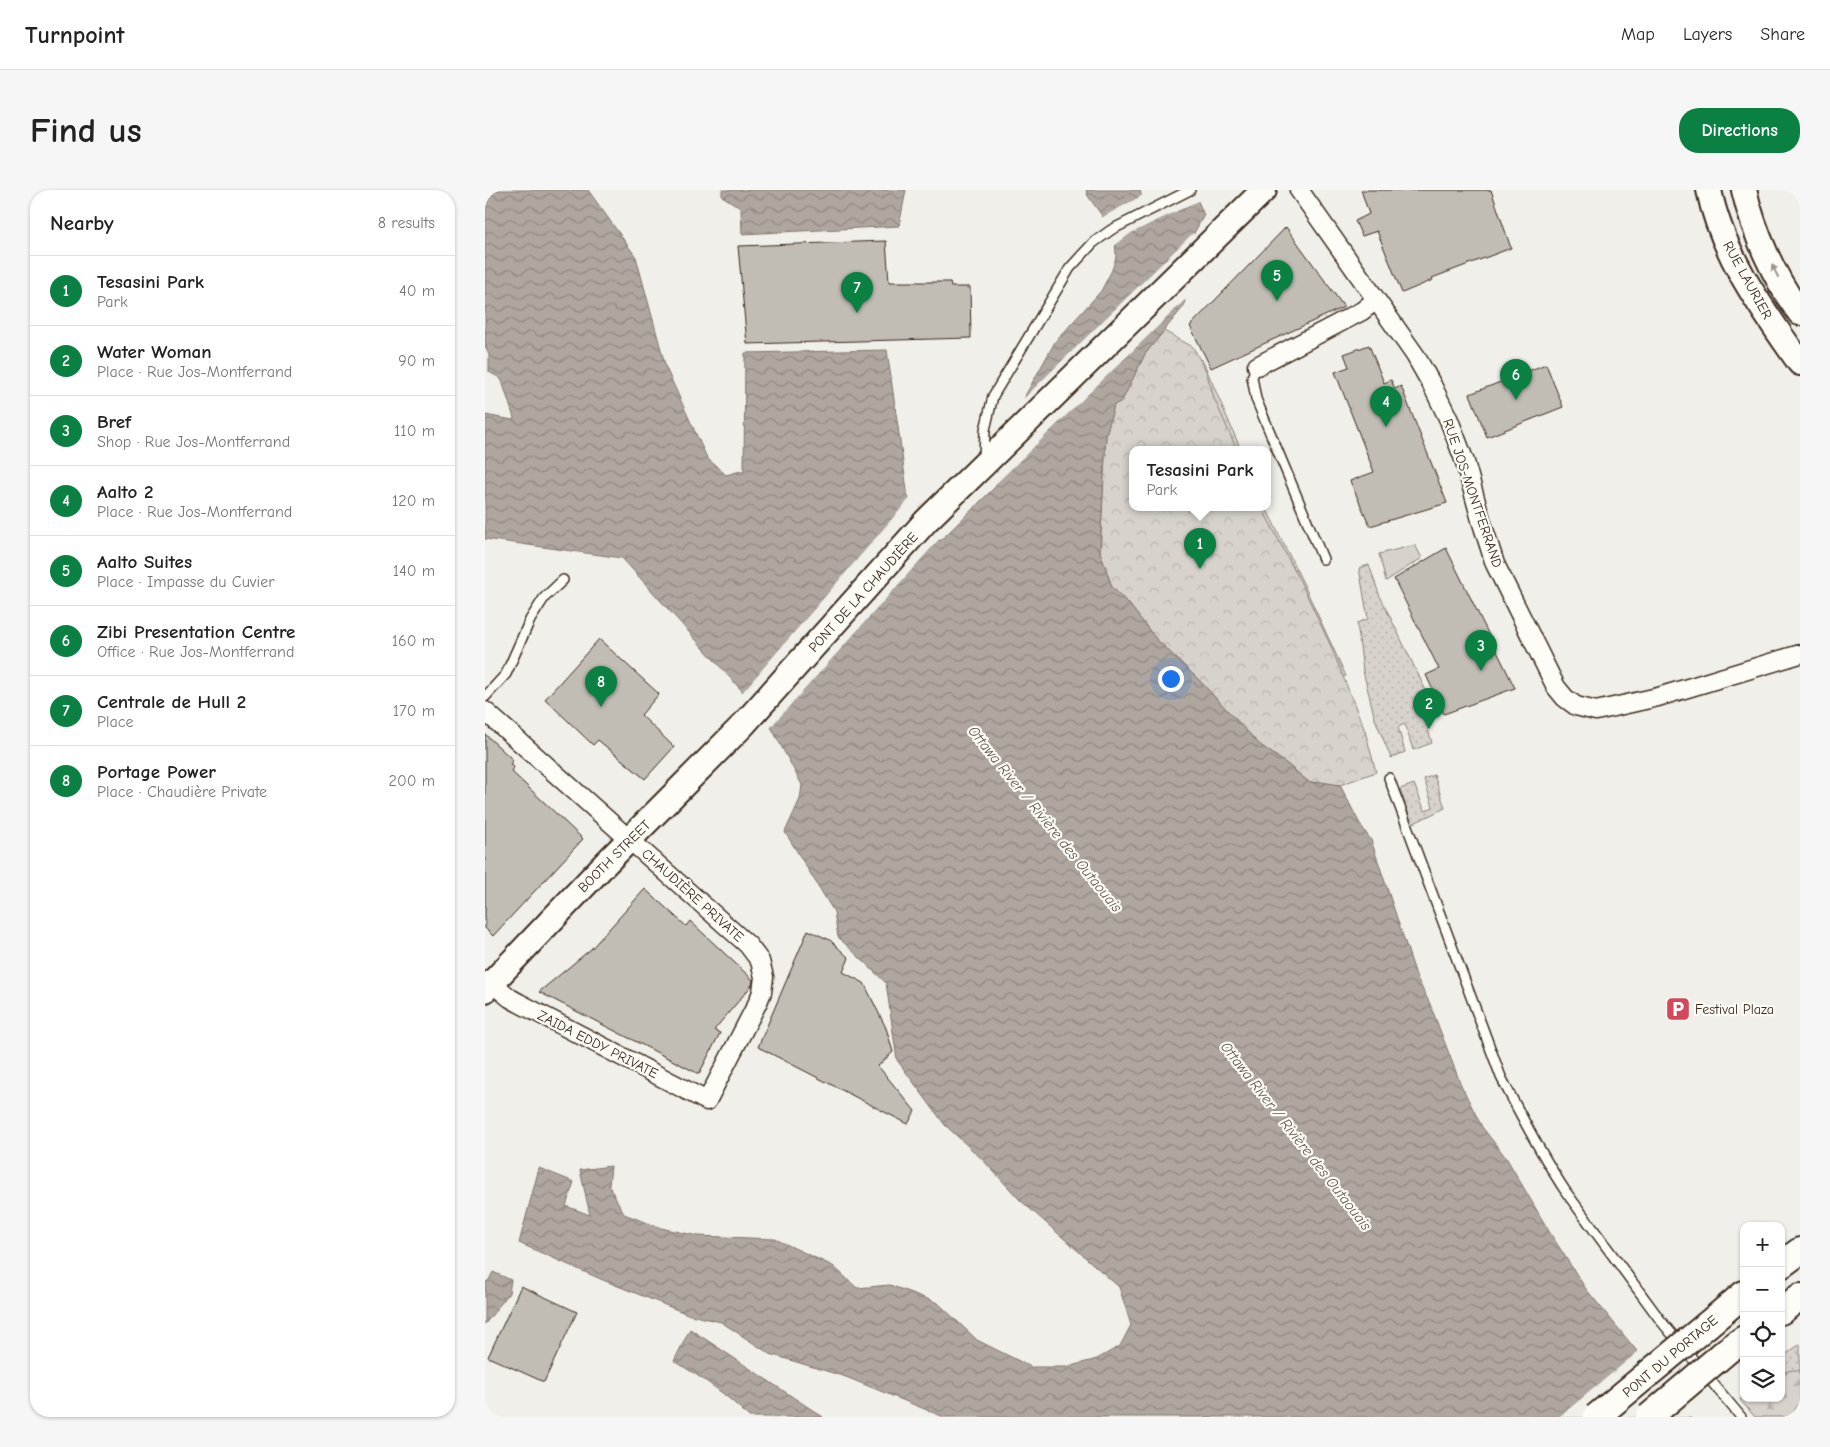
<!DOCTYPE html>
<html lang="en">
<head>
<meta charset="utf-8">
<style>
	:root { --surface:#fff; --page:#f6f6f6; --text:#222; --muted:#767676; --line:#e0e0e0; --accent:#0b8043 }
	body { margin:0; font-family:"Comic Neue",sans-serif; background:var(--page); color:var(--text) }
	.controls { position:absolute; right:15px; bottom:15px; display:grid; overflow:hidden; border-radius:10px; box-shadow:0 1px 4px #0004 }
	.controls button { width:45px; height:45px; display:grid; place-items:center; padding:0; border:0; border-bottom:1px solid var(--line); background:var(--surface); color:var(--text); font:25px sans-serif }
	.you { position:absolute; left:685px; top:488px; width:18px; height:18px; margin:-12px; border:4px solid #fff; border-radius:50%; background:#1a73e8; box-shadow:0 0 0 8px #1a73e833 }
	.badge { display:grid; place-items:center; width:32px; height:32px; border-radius:50%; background:var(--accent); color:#fff; font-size:16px; font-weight:700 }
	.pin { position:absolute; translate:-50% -41px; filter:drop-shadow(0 1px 2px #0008) }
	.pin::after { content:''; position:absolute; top:26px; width:18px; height:15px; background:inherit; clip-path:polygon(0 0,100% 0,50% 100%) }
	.popup { position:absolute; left:644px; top:256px; width:142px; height:65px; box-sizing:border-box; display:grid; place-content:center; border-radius:10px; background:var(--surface); filter:drop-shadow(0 1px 4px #0005); font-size:16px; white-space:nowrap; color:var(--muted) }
	.popup b { font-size:19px; color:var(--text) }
	.popup::after { content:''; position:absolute; left:50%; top:100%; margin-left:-10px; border:10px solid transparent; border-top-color:var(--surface) }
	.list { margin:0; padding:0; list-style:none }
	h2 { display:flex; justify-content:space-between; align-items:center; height:65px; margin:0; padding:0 20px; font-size:21px }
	h2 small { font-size:16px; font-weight:400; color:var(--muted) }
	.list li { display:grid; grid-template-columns:32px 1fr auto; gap:15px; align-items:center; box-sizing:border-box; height:70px; padding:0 20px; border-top:1px solid var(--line) }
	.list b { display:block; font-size:19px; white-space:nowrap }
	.list p { margin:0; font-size:16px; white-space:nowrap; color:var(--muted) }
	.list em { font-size:16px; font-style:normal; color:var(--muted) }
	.icon { flex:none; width:28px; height:28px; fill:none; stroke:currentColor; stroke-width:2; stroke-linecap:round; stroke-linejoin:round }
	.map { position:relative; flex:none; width:1315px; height:1227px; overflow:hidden; border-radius:20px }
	header { display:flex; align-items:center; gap:30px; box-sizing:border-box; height:70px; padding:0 25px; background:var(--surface); border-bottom:1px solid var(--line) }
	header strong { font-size:24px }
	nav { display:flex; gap:28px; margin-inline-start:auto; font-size:18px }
	.intro { display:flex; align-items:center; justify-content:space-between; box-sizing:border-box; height:120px; padding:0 30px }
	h1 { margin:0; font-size:35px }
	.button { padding:12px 22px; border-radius:20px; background:var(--accent); color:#fff; font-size:18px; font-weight:700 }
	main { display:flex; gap:30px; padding:0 30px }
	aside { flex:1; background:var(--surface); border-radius:20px; box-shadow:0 1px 4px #0004 }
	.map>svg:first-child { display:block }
	.grass { fill:url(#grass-dots); stroke:#897e75 }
	.forest { fill:url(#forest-firs); stroke:#897e75 }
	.park { fill:url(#park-crowns); stroke:#897e75 }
	.garden { fill:#d7d2cc; stroke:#897e75 }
	.water { fill:url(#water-waves); stroke:#80746b }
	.pier { fill:#f1efea }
	.building { fill:#c1bcb4; stroke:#3b2a1e }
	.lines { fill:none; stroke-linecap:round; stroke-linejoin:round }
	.service-casing { stroke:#3b2a1e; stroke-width:12 }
	.minor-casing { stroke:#3b2a1e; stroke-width:21 }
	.secondary-casing { stroke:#3b2a1e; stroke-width:28 }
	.primary-casing { stroke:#3b2a1e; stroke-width:30 }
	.service { stroke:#fdfcf7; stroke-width:9 }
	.minor { stroke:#fdfcf7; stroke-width:18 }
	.secondary { stroke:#fdfcf7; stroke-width:24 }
	.primary { stroke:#fdfcf7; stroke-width:26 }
	.primary-bridge-casing { stroke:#3b2a1e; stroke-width:30; stroke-linecap:butt }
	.primary-bridge { stroke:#fdfcf7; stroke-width:26 }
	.oneway { fill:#9c938a }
	.labels { text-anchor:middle; stroke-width:4.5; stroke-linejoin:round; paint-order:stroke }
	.street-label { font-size:14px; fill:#3b2a1e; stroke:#fdfcf7 }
	.poi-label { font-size:14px; fill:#3b2a1e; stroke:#fdfcf7; text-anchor:start }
	.water-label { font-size:15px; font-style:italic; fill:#63554b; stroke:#fdfcf7 }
</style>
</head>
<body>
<header>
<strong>Turnpoint</strong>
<nav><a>Map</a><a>Layers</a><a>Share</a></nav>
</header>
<div class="intro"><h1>Find us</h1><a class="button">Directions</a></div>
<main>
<aside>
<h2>Nearby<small>8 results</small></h2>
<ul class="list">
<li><span class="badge">1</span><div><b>Tesasini Park</b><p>Park</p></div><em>40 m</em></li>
<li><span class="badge">2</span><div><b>Water Woman</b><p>Place · Rue Jos-Montferrand</p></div><em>90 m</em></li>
<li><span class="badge">3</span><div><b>Bref</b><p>Shop · Rue Jos-Montferrand</p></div><em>110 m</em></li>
<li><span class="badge">4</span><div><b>Aalto 2</b><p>Place · Rue Jos-Montferrand</p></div><em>120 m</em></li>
<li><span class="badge">5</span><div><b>Aalto Suites</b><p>Place · Impasse du Cuvier</p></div><em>140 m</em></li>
<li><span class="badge">6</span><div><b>Zibi Presentation Centre</b><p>Office · Rue Jos-Montferrand</p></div><em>160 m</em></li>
<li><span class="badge">7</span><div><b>Centrale de Hull 2</b><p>Place</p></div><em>170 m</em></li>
<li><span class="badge">8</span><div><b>Portage Power</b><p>Place · Chaudière Private</p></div><em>200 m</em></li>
</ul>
</aside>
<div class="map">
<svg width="1315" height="1227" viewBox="0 0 1315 1227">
	<defs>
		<pattern id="grass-dots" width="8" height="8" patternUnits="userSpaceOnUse" patternTransform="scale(1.25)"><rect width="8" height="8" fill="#d7d2cc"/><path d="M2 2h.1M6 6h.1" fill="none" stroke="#b9b4af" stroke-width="1.8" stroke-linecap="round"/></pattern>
		<pattern id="forest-firs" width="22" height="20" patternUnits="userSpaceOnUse" patternTransform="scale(1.25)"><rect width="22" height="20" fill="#d7d2cc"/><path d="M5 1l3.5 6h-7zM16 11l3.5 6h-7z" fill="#b9b4af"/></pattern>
		<pattern id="park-crowns" width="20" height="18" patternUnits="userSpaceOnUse" patternTransform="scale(1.25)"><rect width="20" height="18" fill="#d7d2cc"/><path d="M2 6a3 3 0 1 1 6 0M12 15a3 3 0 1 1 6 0" fill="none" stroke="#b9b4af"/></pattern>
		<pattern id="water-waves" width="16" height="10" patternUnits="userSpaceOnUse" patternTransform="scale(1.25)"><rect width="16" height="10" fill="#aea69f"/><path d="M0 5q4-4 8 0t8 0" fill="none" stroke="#8f8781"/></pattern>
	</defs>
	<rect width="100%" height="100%" fill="#f1efea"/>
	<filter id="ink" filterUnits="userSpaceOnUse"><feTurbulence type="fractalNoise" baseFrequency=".02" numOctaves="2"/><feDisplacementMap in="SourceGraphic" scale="10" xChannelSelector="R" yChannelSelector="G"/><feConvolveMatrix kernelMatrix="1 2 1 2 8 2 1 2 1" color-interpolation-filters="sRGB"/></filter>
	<g filter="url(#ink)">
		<!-- grass -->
		<g class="grass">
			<path d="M717,169L756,260H734L709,173Z"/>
			<path d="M764,318H781L819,395L861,486L854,488Z"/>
			<path d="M884,375L894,404L946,511L936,515L947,553L928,560L920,534L913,537L920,562L906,568L890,529L878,481L872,433L883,429L874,378Z"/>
			<path d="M949,585L960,618L927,634L915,599L929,594L940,621L948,617L939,589Z"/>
			<path d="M1315,1154V1191H1314L1296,1182V1168Z"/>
		</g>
		<!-- forest -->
		<path class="forest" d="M1307,1180L1315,1181V1227H1270L1255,1210L1259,1204V1208H1296V1183Z"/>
		<!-- park -->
		<path class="park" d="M679,141L708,157L721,181L729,208L752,260H648V318H777L817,395L845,454L880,541L891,582L855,595L835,592L825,593L802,574L774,554L713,489L671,449L644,414L627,397L615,362L621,246L629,215L637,210L660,164Z"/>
		<!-- garden -->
		<path class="garden" d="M930,355L937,368L901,391L894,364Z"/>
		<!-- water -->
		<g class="water">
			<path d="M0,0H103L151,67L181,178L222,268L241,285L259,280L260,163L402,160L423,307L455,351L510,297L541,204L570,152L616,101L627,80L631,67L630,44L603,6L601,0H655L663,35L683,24L708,0L719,25L709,43L699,116L660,164L637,211L629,215L621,246L615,362L627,397L644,414L671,449L713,489L774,554L802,574L825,593L835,592L855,595L876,636L886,650L932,788L945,814L976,895L997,937L1022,969L1065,1043L1101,1099L1206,1227H459L361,1187L285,1164L236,1132L205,1125L118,1090L34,1053L54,978L89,992L81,1016L105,1025L95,980L126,976L124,996L139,1024L176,1038L213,1046L290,1049L348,1076L372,1098L405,1095L453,1113L492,1150L546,1177H582L612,1169L635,1156L646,1135L634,1097L535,1010L498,970L460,935L412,870L401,793L353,747L349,722L300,642L315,609L317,595L286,537L258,502L137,368L0,349V225L28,230L29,228L17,191L15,188L4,182V165L0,156Z"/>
			<path d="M237,0H421L414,36L257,44L256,18L237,6Z"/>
			<path d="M8,1082L26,1090L24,1103L0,1134V1093L4,1090Z"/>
			<path d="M205,1139L338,1227H264C242,1204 216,1187 189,1171Z"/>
		</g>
		<!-- pier -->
		<g class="pier">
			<path d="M686,0H711L715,10L646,43L629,56L628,45L616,28L658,5L664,31L681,22Z"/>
			<path d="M708,43L711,46L703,107L490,314L508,296L536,211Z"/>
			<path d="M426,307L456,347L284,539L256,504Z"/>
			<path d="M1154,1161L1208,1227H1074Z"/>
		</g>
		<!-- building -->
		<g class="building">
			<path d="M876,0H1006L1026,58L947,88L948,90L917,103L892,41L877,46L870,31L884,24Z"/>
			<path d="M801,37L859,117L726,178L705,136Z"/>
			<path d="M401,51L404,92H465L466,97H485L486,148L262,154L253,56Z"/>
			<path d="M884,155L899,193L906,190L910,199L916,196L962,313L885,336L865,291L889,282L850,182L864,177L859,164Z"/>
			<path d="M1061,174L1078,217L1002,247L985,204Z"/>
			<path d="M961,358L1030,498L959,524L941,485L954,479L909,389Z"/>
			<path d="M114,449L174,504L156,525L189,557L160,589L113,550L108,555L60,509Z"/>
			<path d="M0,544L28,570L25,574L29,577L26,581L98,649L8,746L0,738Z"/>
			<path d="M160,699L201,736L205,731L268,790L267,795L229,840L235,843L214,884L54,802L106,759Z"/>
			<path d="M323,740L345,750L364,768L358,782L379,793L401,838L408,862L393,876L430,921L423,934L273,857Z"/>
			<path d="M36,1096L92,1122L59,1192L3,1167Z"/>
		</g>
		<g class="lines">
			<defs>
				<g id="service">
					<path d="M772,176L767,187L771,209L838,369"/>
					<path d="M499,270L500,240L508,206L585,78L608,53L626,40L705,0"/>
					<path d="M0,507L21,484L45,430L59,408L78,390"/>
					<path d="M904,588L1016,887C1036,926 1057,966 1081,1002L1176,1131L1256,1227"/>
				</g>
				<g id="minor">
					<path d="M814,0L930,165L947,195L964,230L980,272L996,330L1010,374L1071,497L1080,508L1091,516L1111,521L1173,507L1315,464"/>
					<path d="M772,176L877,121L891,110"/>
					<path d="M0,521L263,755L275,771L279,787L277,802L273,812L222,911L34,813L25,808L7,793"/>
				</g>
				<g id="secondary">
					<path d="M1224,0C1237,65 1278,120 1315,173"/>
					<path d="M1259,0C1269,43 1289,88 1315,123"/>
					<path d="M0,800L119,675L258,535L441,331L779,0"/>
				</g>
				<g id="primary">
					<path d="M1296,1075L1315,1061"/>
					<path d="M1296,1121L1315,1107"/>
					<path d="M1222,1135L1259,1104"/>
					<path d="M1243,1160L1259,1149"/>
				</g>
			</defs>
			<!-- service casing -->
			<use href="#service" class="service-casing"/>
			<!-- minor casing -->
			<use href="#minor" class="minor-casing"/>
			<!-- secondary casing -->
			<use href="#secondary" class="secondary-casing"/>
			<!-- primary casing -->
			<use href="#primary" class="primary-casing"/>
			<!-- service -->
			<use href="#service" class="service"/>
			<!-- minor -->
			<use href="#minor" class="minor"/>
			<!-- secondary -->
			<use href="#secondary" class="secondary"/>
			<!-- primary -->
			<use href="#primary" class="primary"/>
			<defs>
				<g id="primary-bridge">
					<path d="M1111,1227L1222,1135"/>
					<path d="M1164,1227L1243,1160"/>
				</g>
			</defs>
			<!-- primary-bridge casing -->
			<use href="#primary-bridge" class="primary-bridge-casing"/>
			<!-- primary-bridge -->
			<use href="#primary-bridge" class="primary-bridge"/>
		</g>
		<!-- one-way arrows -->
		<defs><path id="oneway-solid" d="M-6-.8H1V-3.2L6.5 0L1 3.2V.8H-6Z" transform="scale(1.25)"/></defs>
		<use class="oneway" href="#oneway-solid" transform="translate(1290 81) rotate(-117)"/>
	</g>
	<!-- icons -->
	<defs>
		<symbol id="parking-square" viewBox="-11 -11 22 22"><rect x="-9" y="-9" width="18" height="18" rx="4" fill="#d1495b" stroke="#fdfcf7"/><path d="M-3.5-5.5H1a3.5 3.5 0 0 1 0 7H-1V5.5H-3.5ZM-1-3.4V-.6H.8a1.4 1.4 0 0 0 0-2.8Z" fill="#fff"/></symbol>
	</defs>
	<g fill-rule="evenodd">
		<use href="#parking-square" x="1179" y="805" width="28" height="28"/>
	</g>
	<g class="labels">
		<!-- street labels -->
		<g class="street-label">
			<text transform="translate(1263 90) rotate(61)" y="5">RUE LAURIER</text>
			<text transform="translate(988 303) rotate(71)" y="5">RUE JOS-MONTFERRAND</text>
			<text transform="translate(378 402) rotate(-48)" y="5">PONT DE LA CHAUDIÈRE</text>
			<text transform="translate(129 666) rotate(-45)" y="5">BOOTH STREET</text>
			<text transform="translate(208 705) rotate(42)" y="5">CHAUDIÈRE PRIVATE</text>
			<text transform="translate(113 854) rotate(27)" y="5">ZAIDA EDDY PRIVATE</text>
			<text transform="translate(1185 1166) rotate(-40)" y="5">PONT DU PORTAGE</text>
		</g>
		<!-- poi labels -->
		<g class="poi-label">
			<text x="1210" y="824">Festival Plaza</text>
		</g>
		<!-- water labels -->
		<g class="water-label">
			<text transform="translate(560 629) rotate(51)" y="5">Ottawa River / Rivière des Outaouais</text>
			<text transform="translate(811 946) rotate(52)" y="5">Ottawa River / Rivière des Outaouais</text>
		</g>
	</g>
</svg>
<div class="controls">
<button>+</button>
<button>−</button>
<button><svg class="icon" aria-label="locate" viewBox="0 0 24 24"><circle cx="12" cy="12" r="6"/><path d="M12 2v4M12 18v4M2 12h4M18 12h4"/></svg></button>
<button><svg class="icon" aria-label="layers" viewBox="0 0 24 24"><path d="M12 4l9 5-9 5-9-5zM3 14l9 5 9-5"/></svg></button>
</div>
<div class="you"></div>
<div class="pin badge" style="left:715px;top:379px">1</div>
<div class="popup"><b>Tesasini Park</b>Park</div>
<div class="pin badge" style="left:944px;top:539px">2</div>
<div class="pin badge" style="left:996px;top:481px">3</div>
<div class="pin badge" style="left:901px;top:237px">4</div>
<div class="pin badge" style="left:792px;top:111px">5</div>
<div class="pin badge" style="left:1031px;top:210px">6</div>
<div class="pin badge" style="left:372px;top:123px">7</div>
<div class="pin badge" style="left:116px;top:517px">8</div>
</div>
</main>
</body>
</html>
